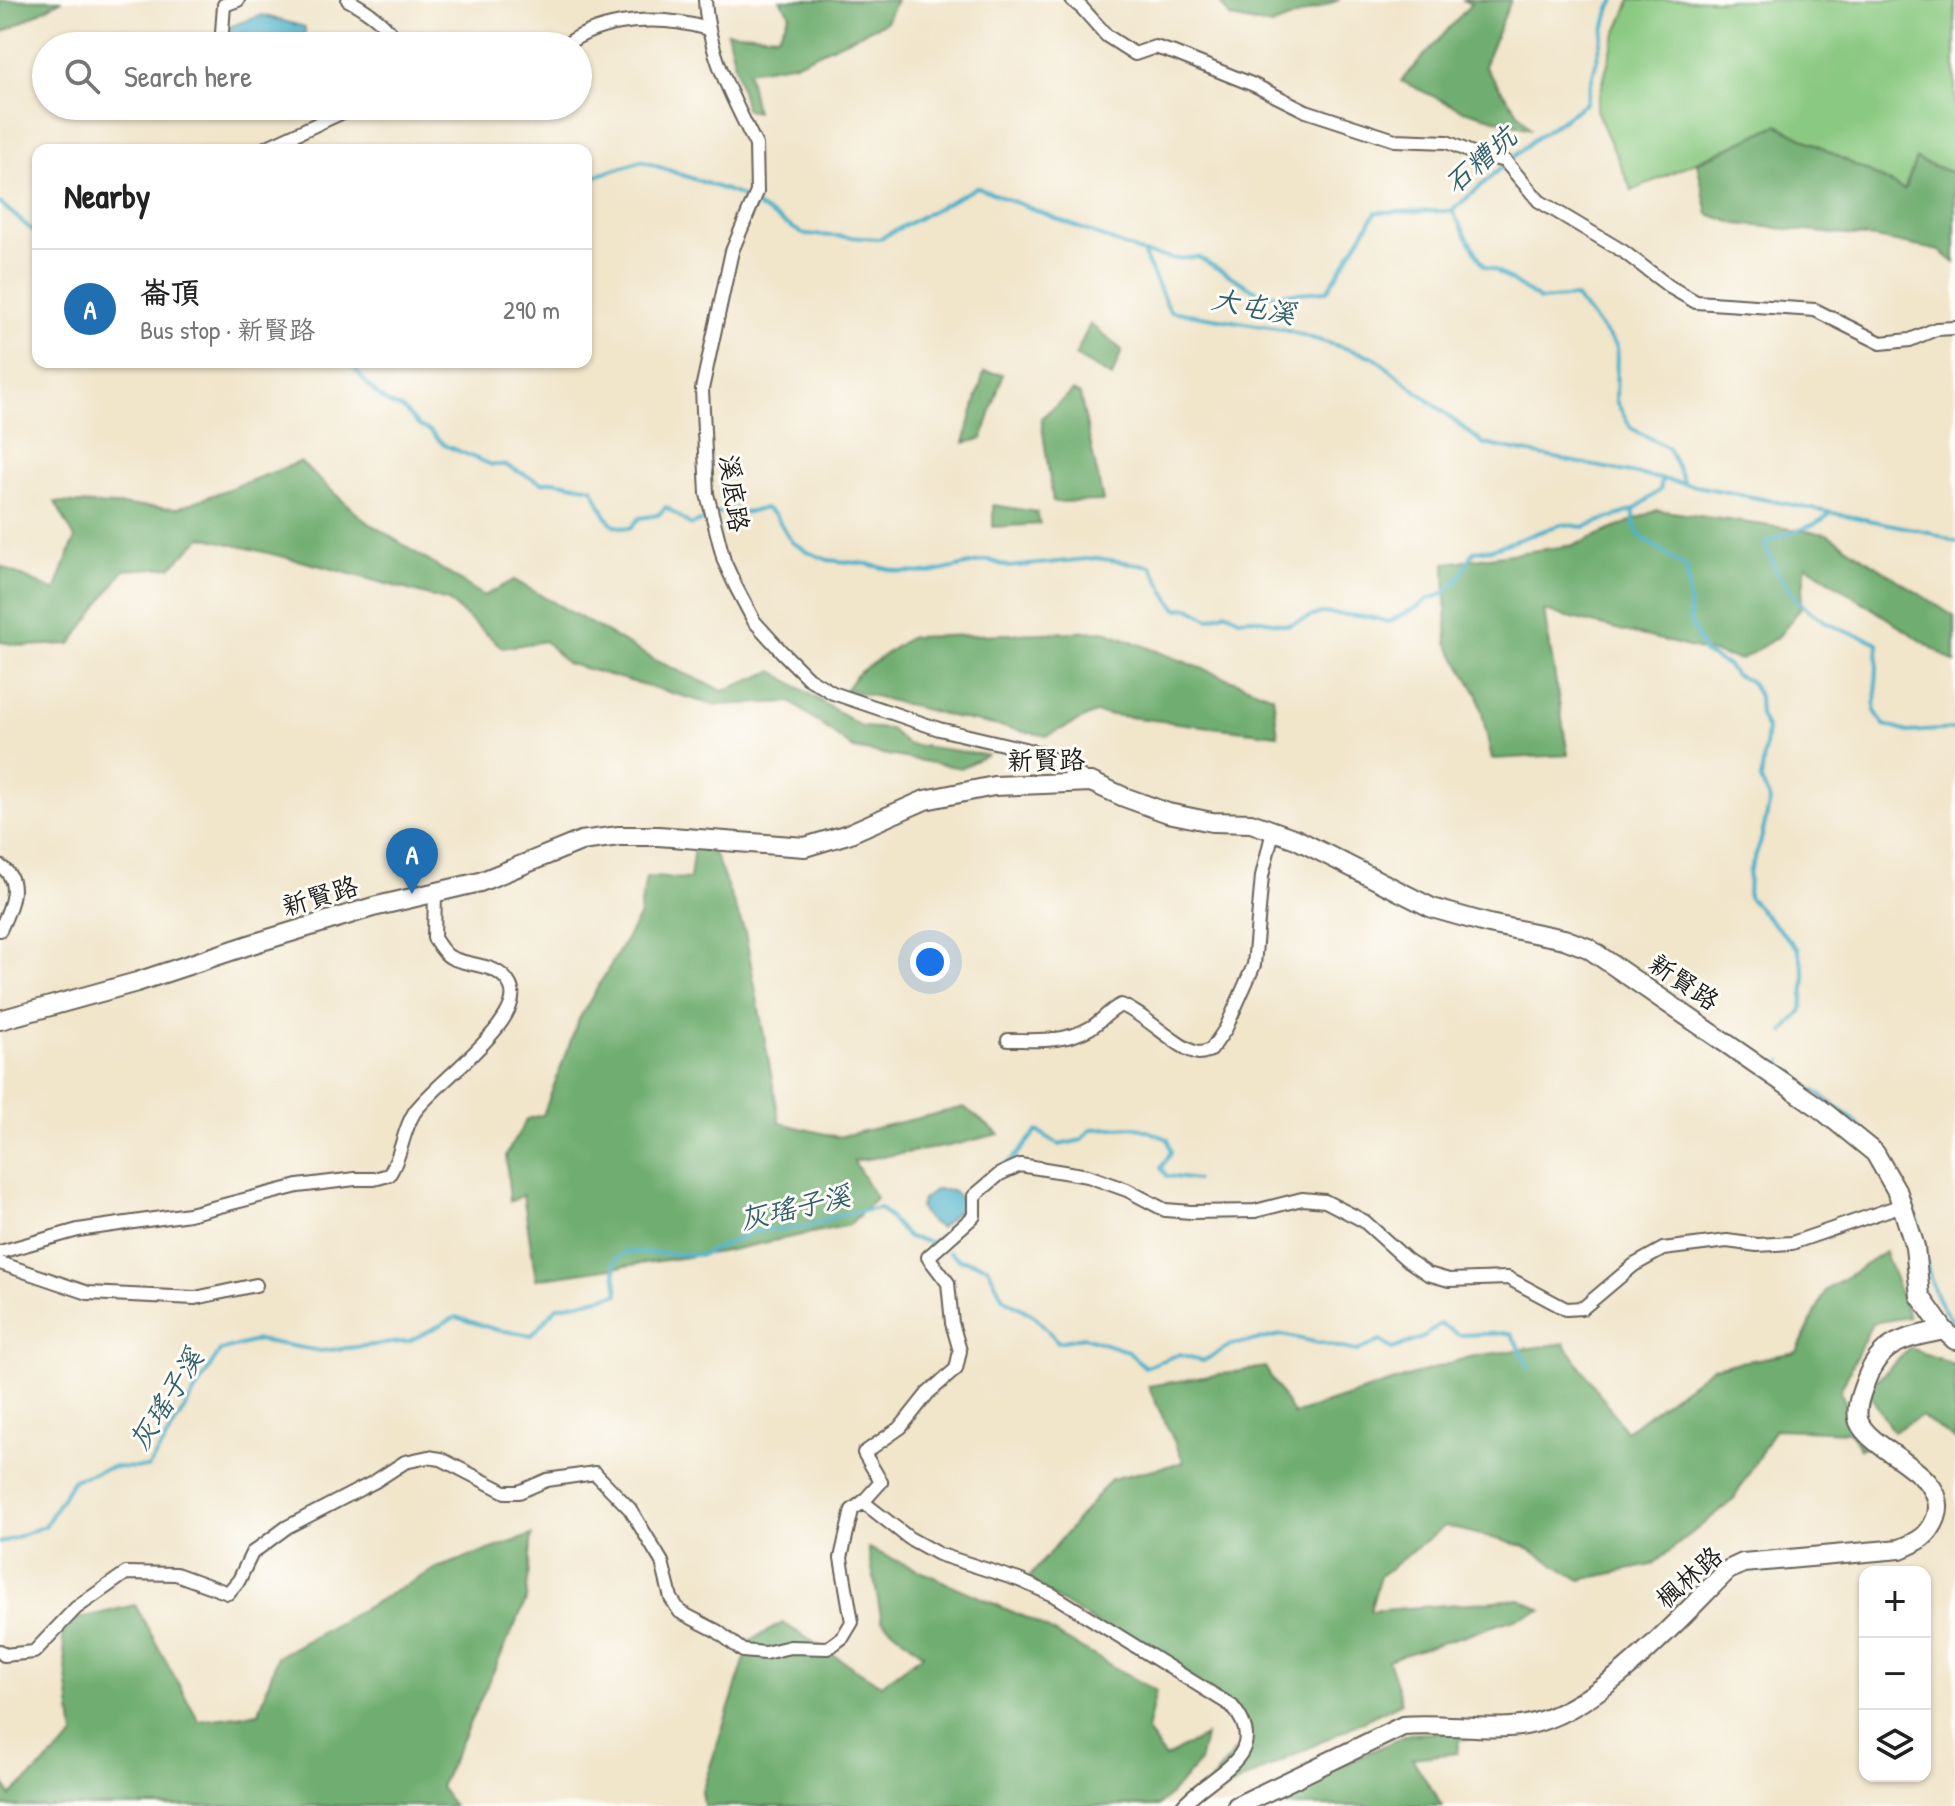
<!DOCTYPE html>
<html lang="en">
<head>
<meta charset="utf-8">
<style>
	:root { --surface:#fff; --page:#f6f6f6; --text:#222; --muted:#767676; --line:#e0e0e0; --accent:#1f6fb2 }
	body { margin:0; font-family:"Patrick Hand","LXGW WenKai TC",sans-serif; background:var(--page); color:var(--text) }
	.controls { position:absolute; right:24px; bottom:24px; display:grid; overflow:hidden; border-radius:16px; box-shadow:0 2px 6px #0004 }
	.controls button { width:72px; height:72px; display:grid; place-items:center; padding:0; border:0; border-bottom:2px solid var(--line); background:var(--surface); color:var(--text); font:40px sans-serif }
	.you { position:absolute; left:930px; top:962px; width:28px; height:28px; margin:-20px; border:6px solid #fff; border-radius:50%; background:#1a73e8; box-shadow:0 0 0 12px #1a73e833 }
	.badge { display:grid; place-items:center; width:52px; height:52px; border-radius:50%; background:var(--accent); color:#fff; font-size:26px; font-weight:700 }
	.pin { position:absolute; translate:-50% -66px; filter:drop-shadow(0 2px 4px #0008) }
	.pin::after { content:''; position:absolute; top:42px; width:28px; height:24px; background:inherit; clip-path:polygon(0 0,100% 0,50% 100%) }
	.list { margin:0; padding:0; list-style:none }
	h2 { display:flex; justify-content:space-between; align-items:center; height:104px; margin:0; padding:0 32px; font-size:34px }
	h2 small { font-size:26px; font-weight:400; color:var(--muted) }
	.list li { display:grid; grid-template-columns:52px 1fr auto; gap:24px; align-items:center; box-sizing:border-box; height:120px; padding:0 32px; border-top:2px solid var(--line) }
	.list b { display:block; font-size:30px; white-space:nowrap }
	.list p { margin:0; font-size:26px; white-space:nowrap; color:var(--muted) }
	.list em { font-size:26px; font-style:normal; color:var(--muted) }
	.icon { flex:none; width:44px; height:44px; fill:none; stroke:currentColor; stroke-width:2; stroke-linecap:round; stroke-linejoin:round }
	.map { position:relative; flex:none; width:1955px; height:1806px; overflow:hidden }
	.search { position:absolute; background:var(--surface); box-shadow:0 2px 6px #0004; left:32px; top:32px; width:560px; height:88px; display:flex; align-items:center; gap:20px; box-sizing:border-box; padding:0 28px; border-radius:44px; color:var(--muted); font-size:30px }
	.panel { position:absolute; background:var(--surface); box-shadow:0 2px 6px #0004; left:32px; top:144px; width:560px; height:224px; border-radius:16px }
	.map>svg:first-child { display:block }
	.green { fill:#8ac981; stroke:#53724e; stroke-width:2 }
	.forest { fill:#6fad6f; stroke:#466446; stroke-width:2 }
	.water { fill:#4ab0c9; stroke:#336672; stroke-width:2 }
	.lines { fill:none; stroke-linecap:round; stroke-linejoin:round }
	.stream { stroke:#4ab0c9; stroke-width:4 }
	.street-casing { stroke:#676259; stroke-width:16 }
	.secondary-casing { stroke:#676259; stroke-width:22 }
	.street { stroke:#fff; stroke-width:12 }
	.secondary { stroke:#fff; stroke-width:18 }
	.labels { text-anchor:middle; stroke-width:6; stroke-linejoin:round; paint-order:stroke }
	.street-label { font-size:26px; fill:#1c1c1c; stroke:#fdfcf7 }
	.water-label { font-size:28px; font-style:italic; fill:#315f6a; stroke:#fdfcf7 }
</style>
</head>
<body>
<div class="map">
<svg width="1955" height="1806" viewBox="0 0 1955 1806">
	<rect width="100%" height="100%" fill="#fdfcf7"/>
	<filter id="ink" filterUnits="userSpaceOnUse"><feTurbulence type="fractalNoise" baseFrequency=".0125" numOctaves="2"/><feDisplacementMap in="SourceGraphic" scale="16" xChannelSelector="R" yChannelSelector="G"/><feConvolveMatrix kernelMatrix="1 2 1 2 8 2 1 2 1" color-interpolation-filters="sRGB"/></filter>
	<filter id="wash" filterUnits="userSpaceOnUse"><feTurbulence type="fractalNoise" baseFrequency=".006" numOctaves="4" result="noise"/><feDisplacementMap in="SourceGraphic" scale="32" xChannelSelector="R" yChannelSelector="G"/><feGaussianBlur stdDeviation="1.8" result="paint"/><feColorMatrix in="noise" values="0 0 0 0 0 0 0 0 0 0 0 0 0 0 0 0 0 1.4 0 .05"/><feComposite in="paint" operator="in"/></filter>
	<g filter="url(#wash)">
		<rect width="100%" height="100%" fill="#f1e5ca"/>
		<!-- green -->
		<path class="green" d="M1631,0H1955V174L1916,159L1905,191L1777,125L1632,191L1596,110L1614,39Z"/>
		<!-- forest -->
		<g class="forest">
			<path d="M0,0H62L0,34Z"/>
			<path d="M780,0H896L886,22L797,63L748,71L756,112L746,110L727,32L778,36L790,14Z"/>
			<path d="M1218,0H1339L1271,26L1231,18Z"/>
			<path d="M1462,0H1511L1484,66L1530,129L1460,109L1401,81L1471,4Z"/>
			<path d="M1777,125L1904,190L1916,159L1955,174V263L1940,251L1876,238L1737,224L1708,214L1697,163Z"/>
			<path d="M1090,324L1122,350L1112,377L1075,356Z"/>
			<path d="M984,372L1003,374L982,439L964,443Z"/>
			<path d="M1073,391L1080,395L1103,501L1053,502L1041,418Z"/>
			<path d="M300,462L363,519L484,596L514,580L657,661L723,691L773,671L862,727L890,729L907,744L987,755L961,768L854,749L791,702L714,705L566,663L545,641L503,648L448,601L329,568L202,537L171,567L124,570L71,644L25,646L0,642V566L55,591L75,538L55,502L178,508Z"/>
			<path d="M993,505L1037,512L1040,524L993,527Z"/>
			<path d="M1657,510L1827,534L1955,617V663L1806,565L1800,609L1779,636L1741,660L1544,611L1568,755L1492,759L1478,695L1447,643L1445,563L1575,545Z"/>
			<path d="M1105,631L1273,696L1278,735L1095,713L1047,736L954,717L846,689L857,674L910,637Z"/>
			<path d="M694,846L715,855L745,932L780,1123L838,1137L964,1107L999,1134L949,1146L854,1161L876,1198L849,1225L721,1252L536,1279L523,1195L510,1202L506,1155L527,1119L543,1115L579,1019L639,917L646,877L690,879Z"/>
			<path d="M1885,1252L1909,1317L1872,1323L1840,1391L1866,1446L1860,1449L1850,1432L1775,1429L1733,1500L1652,1565L1580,1580L1524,1546L1445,1526L1380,1576L1370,1611L1520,1599L1542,1610L1388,1660L1402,1702L1191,1806L1249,1734L1212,1696L1027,1580L1111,1479L1184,1462L1148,1386L1265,1367L1293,1414L1469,1357L1564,1343L1626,1431L1713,1367L1797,1352L1826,1290Z"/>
			<path d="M1910,1348L1955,1365V1440L1921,1416L1893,1432L1867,1390Z"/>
			<path d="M532,1535L526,1601L440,1787L454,1806H0V1774L10,1796L74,1737L61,1623L135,1605L199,1721L259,1713L277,1657L437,1568Z"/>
			<path d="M868,1548L1031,1620L1156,1691L1147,1731L1165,1758L1205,1736L1199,1763L1159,1806H704L702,1791L751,1640L783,1623L881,1685L923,1654L882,1621Z"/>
			<path d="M1488,1730L1478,1736L1459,1740L1457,1753L1412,1758L1442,1806H1252L1409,1734Z"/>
		</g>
		<!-- water -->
		<g class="water">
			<path d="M262,15L305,27V46H229L231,26Z"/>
			<path d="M937,1189L952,1191L961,1199L962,1207L940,1228L927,1219L920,1208L922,1200Z"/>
		</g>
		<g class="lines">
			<!-- stream -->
			<g class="stream">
				<path d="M586,179L642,161L737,194L803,234L879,239L977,187L1143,253L1170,311L1282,329L1374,357L1484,444L1929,532L1955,542"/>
				<path d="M0,203L38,235"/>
				<path d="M1452,211L1484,266L1497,271L1540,300L1575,297L1617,347L1616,401L1631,428L1668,448L1685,484"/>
				<path d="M1144,253L1176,259L1198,257L1263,295L1327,291L1376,212L1452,211L1532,141L1586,103L1609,10L1615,0"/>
				<path d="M350,362C361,377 382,406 402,408L419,426L430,431L444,445L492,465H505L542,483L554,481L592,488C604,506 603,530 631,528L639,518L658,515L666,507L691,525L724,511L737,509L747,513L765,508L775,515L792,542L808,552L828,560L867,564L901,572L931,573L988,560L1009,567L1096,558L1151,566C1161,581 1165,596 1177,609L1190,608L1209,619L1226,612L1239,619L1251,618L1288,625L1321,613L1370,617L1388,622L1418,607L1428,599L1441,595L1457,582L1474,551L1492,549L1562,524L1583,527L1634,510"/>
				<path d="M1662,480L1660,490L1634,510V525L1640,536L1687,568L1690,620L1704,653L1727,665L1735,675L1750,681L1759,696L1760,715L1767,730L1761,780L1770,801L1760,844L1749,872L1748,897L1798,949L1805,976L1802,1010L1784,1032"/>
				<path d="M1831,513C1812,530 1787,531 1765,544C1780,586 1801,612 1842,630C1854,635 1866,637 1878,643L1875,711L1884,725L1908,732L1955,729"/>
				<path d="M1782,1061V1066L1789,1073L1848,1115L1877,1144"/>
				<path d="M1003,1166C1019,1157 1024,1143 1038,1131L1059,1145L1082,1140L1091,1129L1137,1127L1168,1139L1171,1152L1161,1168L1167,1176L1196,1180"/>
				<path d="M1908,1196C1928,1236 1921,1290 1955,1323"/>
				<path d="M933,1242L965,1217L969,1199"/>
				<path d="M949,1252L959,1259L987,1266L1003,1298L1036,1317L1058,1342L1084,1337L1127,1351L1145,1367L1180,1354L1203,1361L1231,1345L1282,1335L1357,1351L1380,1341L1392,1349L1422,1338L1440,1324L1459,1335L1511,1333L1529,1367"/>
				<path d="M0,1543L45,1526L73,1480L112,1467L148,1468L220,1351L258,1340L320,1351L409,1341L456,1317L497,1330L532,1335L557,1307L618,1294L614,1262L624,1252L701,1255L756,1231L806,1227L839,1215L880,1208L908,1237L934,1243"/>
			</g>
		</g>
	</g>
	<g filter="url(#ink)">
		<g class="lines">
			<defs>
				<g id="street">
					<path d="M348,0C369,11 388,25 400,46"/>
					<path d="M705,0C708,52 733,100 756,145L757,192L732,251L702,389L707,494L724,561L736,587L754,621L782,652L808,678L833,693L939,729L1041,753L1089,781"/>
					<path d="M1072,0L1082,8L1107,36L1135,54L1155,47L1174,53L1254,85L1306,111L1395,140L1447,142L1470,152L1505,161L1539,201L1624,252L1670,287L1696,302L1815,310L1881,343L1910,340L1936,329L1955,328"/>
					<path d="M221,46L224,5L238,0"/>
					<path d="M564,46C603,17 662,15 708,29"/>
					<path d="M261,150L356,106"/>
					<path d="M0,866C24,881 9,911 0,930"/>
					<path d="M1008,1040C1037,1040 1064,1043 1090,1028C1102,1021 1108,1011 1121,1005C1144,1013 1180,1051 1199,1053C1203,1053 1207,1051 1211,1050L1226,1028L1254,965L1262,876L1273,831"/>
					<path d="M0,1252L78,1230L189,1214L298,1186L355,1179H374L389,1175C402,1156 402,1132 414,1113C432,1085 529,1019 510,985C498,962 468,967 450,957C444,954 438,944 434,938L435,892"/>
					<path d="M0,1263L88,1293L195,1298L256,1285"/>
					<path d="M863,1502L881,1482L864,1453L901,1427L928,1393L956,1369L960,1351L952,1323L948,1283L928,1257L974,1216V1196L1000,1174L1020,1165L1088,1176L1127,1190L1165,1210L1191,1212L1255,1211L1302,1199L1325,1201L1364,1221L1406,1259L1428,1274L1449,1280L1508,1278L1566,1309L1583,1308L1634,1265L1663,1249L1727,1241L1757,1245L1792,1243L1902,1205"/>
					<path d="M0,1651L4,1655L34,1652L76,1608L126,1573L176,1574L228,1593L239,1580L252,1553L287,1527L374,1482L405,1462L428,1457L441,1459L505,1492H519L547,1480L595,1473L630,1509L662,1562L671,1598L680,1612L717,1631L743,1651L765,1653L790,1647L828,1648L843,1637L852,1622L841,1558L852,1510L863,1502L909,1538L938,1554L1019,1580L1053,1595L1232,1706C1274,1756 1211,1773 1182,1806"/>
				</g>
				<g id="secondary">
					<path d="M0,1020L137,982L252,944L373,907L480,882L581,841L619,836H658L805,847L848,834L925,800L994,786L1091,782L1124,797L1168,813L1212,822L1251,823L1296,839L1432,908L1489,924L1564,939L1588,948L1817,1106L1875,1153L1898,1193L1915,1247L1920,1296L1944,1330L1955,1340"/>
					<path d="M1237,1806L1403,1726C1441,1722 1490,1732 1526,1725C1600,1710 1675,1622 1728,1570L1743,1563L1900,1549C1918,1542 1929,1536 1936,1518C1952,1474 1872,1453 1859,1422C1854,1409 1862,1391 1866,1380C1881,1340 1907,1338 1944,1330"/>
				</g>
			</defs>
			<!-- street casing -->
			<use href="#street" class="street-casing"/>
			<!-- secondary casing -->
			<use href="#secondary" class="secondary-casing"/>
			<!-- street -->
			<use href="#street" class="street"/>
			<!-- secondary -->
			<use href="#secondary" class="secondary"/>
		</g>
	</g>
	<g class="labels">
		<!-- street labels -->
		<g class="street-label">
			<text transform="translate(734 493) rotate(82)" y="9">溪底路</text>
			<text transform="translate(1046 760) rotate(-1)" y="9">新賢路</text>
			<text transform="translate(320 896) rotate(-17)" y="9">新賢路</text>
			<text transform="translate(1684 982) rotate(34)" y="9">新賢路</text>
			<text transform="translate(1689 1577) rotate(-41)" y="9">楓林路</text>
		</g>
		<!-- water labels -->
		<g class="water-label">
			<text transform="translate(1480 160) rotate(-41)" y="10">石糟坑</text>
			<text transform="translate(1254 306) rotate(11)" y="10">大屯溪</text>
			<text transform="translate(795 1207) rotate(-13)" y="10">灰瑤子溪</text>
			<text transform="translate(166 1399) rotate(-58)" y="10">灰瑤子溪</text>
		</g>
	</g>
</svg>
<div class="controls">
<button>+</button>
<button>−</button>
<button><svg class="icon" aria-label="layers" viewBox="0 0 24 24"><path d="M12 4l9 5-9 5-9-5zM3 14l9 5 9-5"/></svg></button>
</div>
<div class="you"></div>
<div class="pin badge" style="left:412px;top:894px">A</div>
<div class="search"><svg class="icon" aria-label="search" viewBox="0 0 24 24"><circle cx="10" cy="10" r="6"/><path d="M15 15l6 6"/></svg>Search here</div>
<section class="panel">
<h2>Nearby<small></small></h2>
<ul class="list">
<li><span class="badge">A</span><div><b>崙頂</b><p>Bus stop · 新賢路</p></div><em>290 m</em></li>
</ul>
</section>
</div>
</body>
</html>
